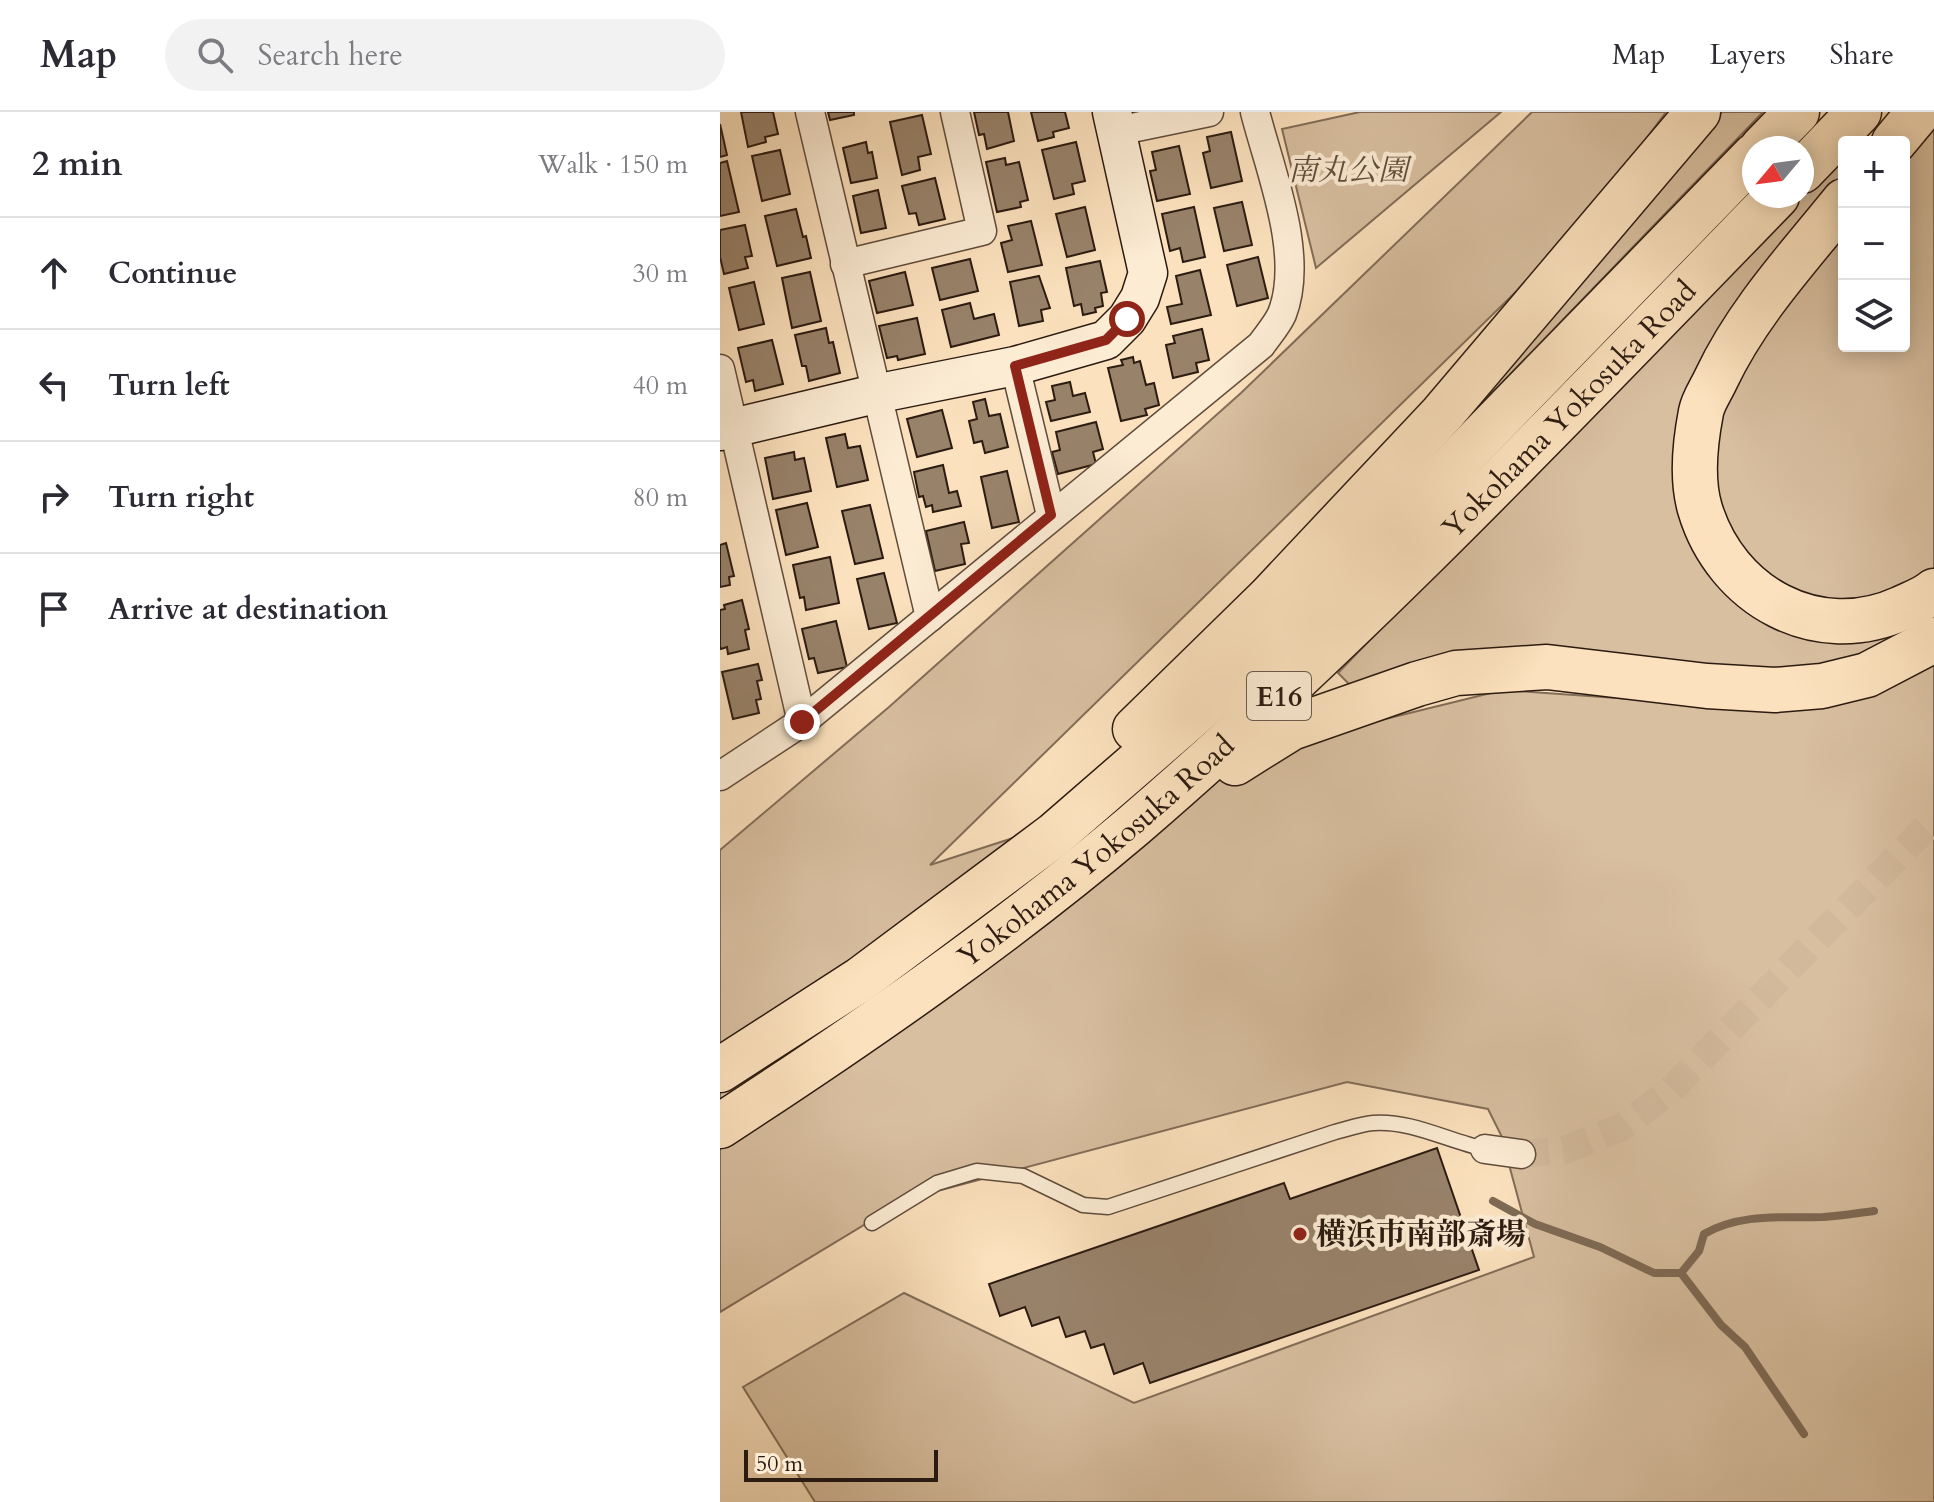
<!DOCTYPE html>
<html lang="en">
<head>
<meta charset="utf-8">
<style>
	:root { --surface:#fff; --page:#f2f2f3; --text:#2b2b33; --muted:#7c7c81; --line:#e1e1e2 }
	body { margin:0; font-family:Cardo,"Noto Serif JP",serif; background:var(--page); color:var(--text) }
	.controls { position:absolute; right:24px; top:24px; display:grid; overflow:hidden; border-radius:8px; box-shadow:0 4px 20px #0003 }
	.controls button { width:72px; height:72px; display:grid; place-items:center; padding:0; border:0; border-bottom:2px solid var(--line); background:var(--surface); color:var(--text); font:40px sans-serif }
	.compass { position:absolute; left:1022px; top:24px; width:72px; height:72px; border-radius:50%; background:var(--surface); box-shadow:0 4px 20px #0003; rotate:241deg }
	.scale { position:absolute; left:24px; bottom:20px; width:194px; box-sizing:border-box; padding-left:8px; border:4px solid #2c1b11; border-top:0; font-size:22px; line-height:28px; white-space:nowrap; color:#2c1b11; -webkit-text-stroke:6px #fcecd4; paint-order:stroke }
	.stop { position:absolute; width:24px; height:24px; margin:-18px; border:6px solid #8f2418; border-radius:50%; background:#fff }
	.stop.end { background:#8f2418; border-color:#fff; box-shadow:0 2px 8px #0008 }
	.list { margin:0; padding:0; list-style:none }
	h2 { display:flex; justify-content:space-between; align-items:center; height:104px; margin:0; padding:0 32px; font-size:34px }
	h2 small { font-size:26px; font-weight:400; color:var(--muted) }
	.list li { display:grid; grid-template-columns:52px 1fr auto; gap:24px; align-items:center; box-sizing:border-box; height:112px; padding:0 32px; border-top:2px solid var(--line) }
	.list b { display:block; font-size:30px; white-space:nowrap }
	.list em { font-size:26px; font-style:normal; color:var(--muted) }
	.icon { flex:none; width:44px; height:44px; fill:none; stroke:currentColor; stroke-width:2; stroke-linecap:round; stroke-linejoin:round }
	.map { position:relative; flex:none; width:1214px; height:1390px; overflow:hidden }
	header { display:flex; align-items:center; gap:48px; box-sizing:border-box; height:112px; padding:0 40px; background:var(--surface); border-bottom:2px solid var(--line) }
	header strong { font-size:38px }
	nav { display:flex; gap:44px; margin-inline-start:auto; font-size:28px }
	.search { width:560px; height:72px; background:var(--page); display:flex; align-items:center; gap:20px; box-sizing:border-box; padding:0 28px; border-radius:44px; color:var(--muted); font-size:30px }
	main { display:flex }
	aside { flex:1; background:var(--surface) }
	.map>svg:first-child { display:block }
	.green { fill:#d8bfa0; stroke:#826d58; stroke-width:2 }
	.lines { fill:none; stroke-linecap:round; stroke-linejoin:round }
	.stream { stroke:#7e6a55; stroke-width:8 }
	.building { fill:#98826a; stroke:#2c1b11; stroke-width:2 }
	.street-tunnel { stroke:#d2b99b; stroke-width:28; stroke-dasharray:28 14; stroke-linecap:butt }
	.lane-casing { stroke:#604c3c; stroke-width:17 }
	.street-casing { stroke:#604c3c; stroke-width:31 }
	.secondary-casing { stroke:#2c1b11; stroke-width:41 }
	.highway-casing { stroke:#2c1b11; stroke-width:47 }
	.lane { stroke:#fcecd4; stroke-width:14 }
	.street { stroke:#fcecd4; stroke-width:28 }
	.secondary { stroke:#fcecd4; stroke-width:38 }
	.highway { stroke:#fbe1bd; stroke-width:44 }
	.route { stroke:#8f2418; stroke-width:10 }
	.poi-dot { fill:#8f2418; stroke:#fcecd4; stroke-width:3 }
	.labels { text-anchor:middle; stroke-width:8; stroke-linejoin:round; paint-order:stroke }
	.shield { fill:#fcecd4; stroke:#6a5a4c; stroke-width:2 }
	.shield-label { font-size:28px; font-weight:bold; fill:#2c1b11 }
	.park-label { font-size:30px; font-style:italic; fill:#604c3c; stroke:#fcecd4 }
	.street-label { font-size:30px; fill:#2c1b11; stroke:#fcecd4 }
	.poi-label { font-size:30px; font-weight:bold; fill:#2c1b11; stroke:#fcecd4; text-anchor:start }
</style>
</head>
<body>
<header>
<strong>Map</strong>
<div class="search"><svg class="icon" aria-label="search" viewBox="0 0 24 24"><circle cx="10" cy="10" r="6"/><path d="M15 15l6 6"/></svg>Search here</div>
<nav><a>Map</a><a>Layers</a><a>Share</a></nav>
</header>
<main>
<aside>
<h2>2 min<small>Walk · 150 m</small></h2>
<ul class="list">
<li><svg class="icon" aria-label="ahead" viewBox="0 0 24 24"><path d="M12 20V5M6 11l6-6 6 6"/></svg><div><b>Continue</b></div><em>30 m</em></li>
<li><svg class="icon" aria-label="left" viewBox="0 0 24 24"><path d="M17 20v-9H6M10 6l-5 5 5 5"/></svg><div><b>Turn left</b></div><em>40 m</em></li>
<li><svg class="icon" aria-label="right" viewBox="0 0 24 24"><path d="M7 20v-9h11M14 6l5 5-5 5"/></svg><div><b>Turn right</b></div><em>80 m</em></li>
<li><svg class="icon" aria-label="arrive" viewBox="0 0 24 24"><path d="M6 21V4h12l-3 4 3 4H6"/></svg><div><b>Arrive at destination</b></div></li>
</ul>
</aside>
<div class="map">
<svg width="1214" height="1390" viewBox="0 0 1214 1390">
	<rect width="100%" height="100%" fill="#fbe1bd"/>
	<filter id="stains"><feTurbulence type="fractalNoise" baseFrequency=".0025" numOctaves="4"/><feColorMatrix values="0 0 0 0 .2 0 0 0 0 .09 0 0 0 0 .02 0 0 0 .5 -.17"/></filter>
	<radialGradient id="worn" r=".72"><stop offset=".6" stop-color="#630" stop-opacity="0"/><stop offset="1" stop-color="#630" stop-opacity=".3"/></radialGradient>
	<!-- green -->
	<g class="green">
		<path d="M640,0H781L596,156L562,17Z"/>
		<path d="M812,0H946L858,119L210,753L641,613L783,578L940,589L1214,545V1390H95L23,1275L184,1181L414,1291L814,1145L781,1023L768,997L627,970L187,1087L0,1200V738L169,595L521,281Z"/>
		<path d="M1002,0H1043L750,304L744,299Z"/>
		<path d="M1214,5V462L1129,498L1045,477L993,393L997,312L1029,237L1124,114V234H1184V41Z"/>
		<path d="M1124,37V68L955,330L957,397L1000,476L1069,519L1183,513L1190,531L1142,552L636,579L618,561L1078,84H1082V80Z"/>
	</g>
	<g class="lines">
		<!-- stream -->
		<g class="stream">
			<path d="M773,1089L815,1112L880,1135L934,1161H961L1001,1213L1025,1235L1084,1322"/>
			<path d="M961,1161L979,1139L984,1122C1020,1101 1062,1106 1103,1105C1120,1104 1137,1101 1154,1099"/>
		</g>
	</g>
	<!-- building -->
	<g class="building">
		<path d="M21,0H53L58,22L45,25L46,30L28,35Z"/>
		<path d="M108,0H134V3L110,8Z"/>
		<path d="M254,0H288L294,29L267,37L264,22L259,23Z"/>
		<path d="M311,0H345L349,16L333,20L334,25L318,29Z"/>
		<path d="M202,3L211,42L198,45L200,58L182,63L170,10Z"/>
		<path d="M0,12L7,43L0,45Z"/>
		<path d="M511,20L522,69L491,76L483,41L490,39L487,25Z"/>
		<path d="M146,30L148,41L152,40L157,66L131,71L123,36Z"/>
		<path d="M356,30L365,69L352,72L354,82L334,87L322,38Z"/>
		<path d="M459,34L470,82L437,89L430,59L436,58L432,40Z"/>
		<path d="M60,38L70,82L42,89L32,44Z"/>
		<path d="M285,46L286,53L299,50L308,88L300,90L301,95L277,100L266,50Z"/>
		<path d="M7,49L19,100L0,104V51Z"/>
		<path d="M215,66L225,107L199,113L196,101L189,102L182,74Z"/>
		<path d="M158,78L166,116L141,121L133,84Z"/>
		<path d="M522,90L532,133L504,139L494,96Z"/>
		<path d="M365,95L375,138L347,145L336,102Z"/>
		<path d="M474,95L485,145L463,150L460,136L450,139L442,102Z"/>
		<path d="M76,97L83,125L86,124L91,146L57,154L45,104Z"/>
		<path d="M311,109L322,153L288,160L281,131L292,128L288,114Z"/>
		<path d="M25,113L32,144L25,145L28,156L4,162L0,145V118Z"/>
		<path d="M538,145L548,186L517,194L507,153Z"/>
		<path d="M250,147L258,179L220,188L212,156Z"/>
		<path d="M380,149L387,180L381,181L383,194L375,196L376,200L363,203L361,192L354,194L346,156Z"/>
		<path d="M480,158L491,203L451,212L447,195L462,192L456,164Z"/>
		<path d="M90,160L101,209L72,216L62,166Z"/>
		<path d="M185,160L193,193L157,201L149,169Z"/>
		<path d="M319,164L330,196L321,198L323,209L299,214L290,170Z"/>
		<path d="M34,170L44,212L19,218L9,176Z"/>
		<path d="M250,191L254,207L274,202L279,223L231,235L222,198Z"/>
		<path d="M197,206L205,242L178,248L177,244L167,246L159,214Z"/>
		<path d="M106,216L109,231L113,230L120,261L89,269L86,254H82L75,223Z"/>
		<path d="M482,217L489,248L476,251L478,260L453,266L446,233L455,231L453,224Z"/>
		<path d="M52,228L63,272L35,279L33,268L26,270L18,236Z"/>
		<path d="M413,245L414,251L420,249L426,273L434,271L439,293L425,297L427,303L401,309L388,256L403,253L401,248Z"/>
		<path d="M350,270L353,284L365,281L370,300L331,309L326,290L335,288L332,274Z"/>
		<path d="M265,287L269,304L280,302L288,335L265,341L262,329L254,331L249,309L257,307L253,290Z"/>
		<path d="M222,298L232,336L197,345L187,307Z"/>
		<path d="M376,310L383,337L373,340L376,352L338,362L332,340L340,338L336,320Z"/>
		<path d="M125,322L128,336L140,334L148,368L117,375L106,326Z"/>
		<path d="M74,340L75,348L84,346L91,379L53,387L45,346Z"/>
		<path d="M223,353L229,381L237,379L241,394L213,400L212,393L206,395L203,384L199,385L194,360Z"/>
		<path d="M287,359L299,410L272,416L261,365Z"/>
		<path d="M87,391L98,435L66,443L56,398Z"/>
		<path d="M150,393L163,446L135,452L122,399Z"/>
		<path d="M244,410L249,431L241,432L245,452L215,459L206,419Z"/>
		<path d="M6,431L14,464L9,465L10,473L0,475V433Z"/>
		<path d="M110,445L119,491L86,498L84,485L80,486L73,453Z"/>
		<path d="M164,461L177,511L149,517L137,467Z"/>
		<path d="M22,488L29,517L25,518L29,537L8,542L7,535L1,537L0,534V498L5,497L4,493Z"/>
		<path d="M116,509L127,555L98,561L94,546L89,547L82,517Z"/>
		<path d="M38,552L42,568L37,569L41,587L36,588L39,601L13,607L2,560Z"/>
		<path d="M717,1036L759,1158L430,1271L423,1251L394,1262L384,1232L371,1236L365,1219L346,1225L339,1205L312,1214L305,1195L280,1204L269,1172L564,1071L570,1087Z"/>
	</g>
	<g class="lines">
		<!-- street-tunnel -->
		<path class="street-tunnel" d="M801,1042L845,1038L902,1015L950,979L1214,707"/>
		<defs>
			<path id="lane" d="M152,1111L217,1071L257,1059L303,1064L363,1093L388,1095L615,1020C627,1017 641,1012 653,1011C691,1008 728,1029 765,1037"/>
			<g id="street">
				<path d="M90,0L210,505"/>
				<path d="M397,19L489,0"/>
				<path d="M125,152L262,119L235,0"/>
				<path d="M295,254L331,403"/>
				<path d="M0,257L82,610"/>
				<path d="M0,664L82,610L541,233C548,223 557,213 562,202C585,143 550,59 535,0"/>
				<path d="M765,1037L801,1042"/>
			</g>
			<path id="secondary" d="M0,319L155,282L295,254L386,228L407,207L420,186L428,161L392,0"/>
			<g id="highway">
				<path d="M1174,30L1199,0"/>
				<path d="M1042,36L1077,0"/>
				<path d="M1082,59L1139,0"/>
				<path d="M1124,89C1078,146 1027,201 996,267C991,278 983,289 981,300C975,331 971,367 980,397C1006,484 1097,535 1182,496C1192,491 1205,487 1214,479"/>
				<path d="M415,617L549,486L722,302L978,0"/>
				<path d="M515,651L571,616L697,572L736,561L827,555L987,574L1055,578L1102,574L1147,563L1214,528"/>
				<path d="M0,958L141,867L334,723L500,579L619,471L1034,44"/>
				<path id="s1" d="M0,1014C143,921 283,824 413,714C641,518 848,299 1057,84"/>
			</g>
		</defs>
		<!-- lane casing -->
		<use href="#lane" class="lane-casing"/>
		<!-- street casing -->
		<use href="#street" class="street-casing"/>
		<!-- secondary casing -->
		<use href="#secondary" class="secondary-casing"/>
		<!-- highway casing -->
		<use href="#highway" class="highway-casing"/>
		<!-- lane -->
		<use href="#lane" class="lane"/>
		<!-- street -->
		<use href="#street" class="street"/>
		<!-- secondary -->
		<use href="#secondary" class="secondary"/>
		<!-- highway -->
		<use href="#highway" class="highway"/>
	</g>
	<g class="lines">
		<!-- route -->
		<path class="route" d="M82,610L331,403L295,254L386,228L407,207"/>
	</g>
	<!-- markers -->
	<circle class="poi-dot" cx="580" cy="1122" r="8"/>
	<g class="labels">
		<!-- shield labels -->
		<rect class="shield" x="527" y="560" width="64" height="48" rx="6"/>
		<g class="shield-label">
			<text x="559" y="594">E16</text>
		</g>
		<!-- park labels -->
		<g class="park-label">
			<text x="628" y="68">南丸公園</text>
		</g>
		<!-- street labels -->
		<g class="street-label">
			<text dy="10" stroke="none"><textPath href="#s1" startOffset="1114">Yokohama Yokosuka Road</textPath></text>
			<text dy="10" stroke="none"><textPath href="#s1" startOffset="466">Yokohama Yokosuka Road</textPath></text>
		</g>
		<!-- poi labels -->
		<g class="poi-label">
			<text x="596" y="1132">横浜市南部斎場</text>
		</g>
	</g>
	<rect width="100%" height="100%" filter="url(#stains)"/>
	<rect width="100%" height="100%" fill="url(#worn)"/>
</svg>
<div class="controls">
<button>+</button>
<button>−</button>
<button><svg class="icon" aria-label="layers" viewBox="0 0 24 24"><path d="M12 4l9 5-9 5-9-5zM3 14l9 5 9-5"/></svg></button>
</div>
<svg class="compass" viewBox="-18 -18 36 36"><path d="M0-13l5 13h-10z" fill="#e53935"/><path d="M0 13l5-13h-10z" fill="#7c7c81"/></svg>
<div class="scale">50 m</div>
<div class="stop" style="left:407px;top:207px"></div>
<div class="stop end" style="left:82px;top:610px"></div>
</div>
</main>
</body>
</html>
